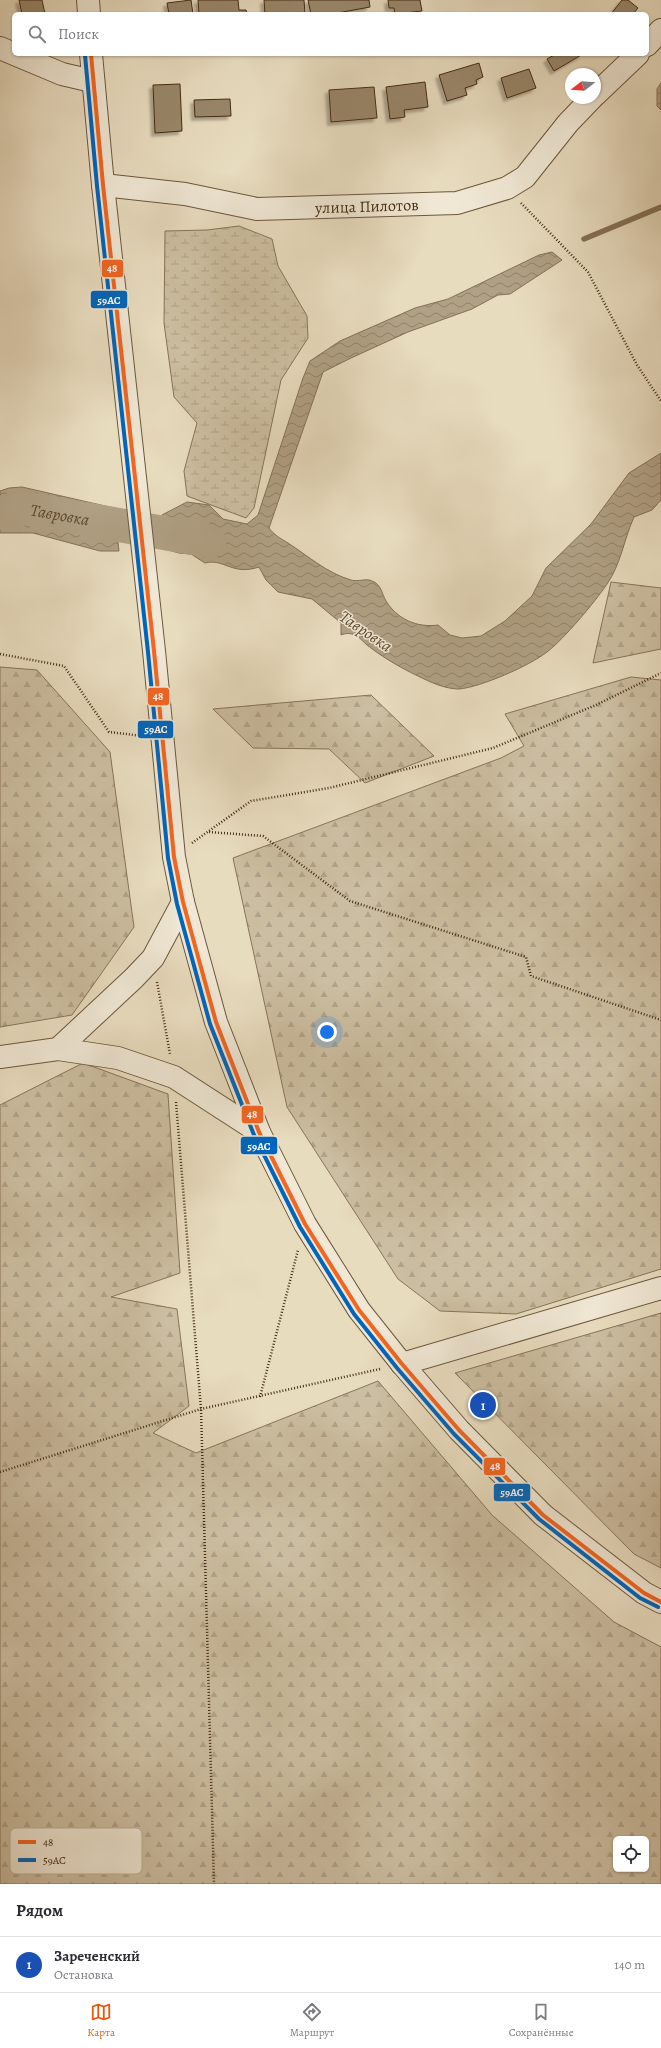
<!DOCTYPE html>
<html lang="ru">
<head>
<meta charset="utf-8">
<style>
	:root { --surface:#fff; --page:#f7f7f7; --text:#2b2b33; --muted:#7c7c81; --line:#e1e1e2; --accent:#ea580c }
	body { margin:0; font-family:Alegreya,serif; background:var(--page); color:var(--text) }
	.controls { position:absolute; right:12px; bottom:12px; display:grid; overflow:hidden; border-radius:6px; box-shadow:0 1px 3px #0004 }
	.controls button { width:36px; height:36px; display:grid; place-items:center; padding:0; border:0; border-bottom:1px solid var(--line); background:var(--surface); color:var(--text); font:20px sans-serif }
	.compass { position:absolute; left:565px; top:68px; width:36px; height:36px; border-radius:50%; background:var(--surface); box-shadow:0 1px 3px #0004; rotate:253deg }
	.you { position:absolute; left:327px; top:1032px; width:14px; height:14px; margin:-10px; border:3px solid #fff; border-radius:50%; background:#1a73e8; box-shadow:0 0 0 6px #1a73e833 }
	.badge { display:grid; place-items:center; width:26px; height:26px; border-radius:50%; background:var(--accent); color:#fff; font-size:13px; font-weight:700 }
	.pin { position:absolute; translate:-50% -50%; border:2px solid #fff; box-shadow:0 1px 4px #0006 }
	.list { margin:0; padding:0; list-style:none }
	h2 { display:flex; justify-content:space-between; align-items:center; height:52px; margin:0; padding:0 16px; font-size:17px }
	h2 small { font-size:13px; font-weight:400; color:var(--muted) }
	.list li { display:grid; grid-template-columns:26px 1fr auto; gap:12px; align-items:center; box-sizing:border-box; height:56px; padding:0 16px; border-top:1px solid var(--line) }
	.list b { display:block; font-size:15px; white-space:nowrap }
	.list p { margin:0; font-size:13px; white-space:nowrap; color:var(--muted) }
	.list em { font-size:13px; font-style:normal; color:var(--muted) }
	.icon { flex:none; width:22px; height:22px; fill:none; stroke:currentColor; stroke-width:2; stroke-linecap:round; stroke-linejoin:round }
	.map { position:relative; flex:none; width:661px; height:1884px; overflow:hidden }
	.search { position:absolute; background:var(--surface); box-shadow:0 1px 3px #0004; left:12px; right:12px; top:12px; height:44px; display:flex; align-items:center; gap:10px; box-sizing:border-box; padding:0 14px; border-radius:6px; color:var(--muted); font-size:15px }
	.sheet { height:108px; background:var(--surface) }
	nav { display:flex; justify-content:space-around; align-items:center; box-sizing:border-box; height:56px; border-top:1px solid var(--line); background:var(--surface); font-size:11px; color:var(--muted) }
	nav a { display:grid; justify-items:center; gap:2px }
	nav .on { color:var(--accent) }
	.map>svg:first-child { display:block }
	.forest { fill:url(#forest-firs); stroke:#887459; fill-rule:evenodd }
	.wetland { fill:url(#wetland-marsh); stroke:#887459 }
	.water { fill:url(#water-waves); stroke:#857156 }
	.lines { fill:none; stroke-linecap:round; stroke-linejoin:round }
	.stream { stroke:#857156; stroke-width:5.5 }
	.river { stroke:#b0a084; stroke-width:34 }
	.building { fill:#99876b; stroke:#442b11; filter:url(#shadow) }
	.minor-casing { stroke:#6d573c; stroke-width:24 }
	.tertiary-casing { stroke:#6d573c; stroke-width:24 }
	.path { stroke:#442b11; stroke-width:2.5; stroke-dasharray:1 2; stroke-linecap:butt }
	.minor { stroke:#f0e8d5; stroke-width:22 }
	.tertiary { stroke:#f0e8d5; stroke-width:22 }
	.bus-1-casing { stroke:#f0e8d5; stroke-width:7 }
	.bus-2-casing { stroke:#f0e8d5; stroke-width:7 }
	.bus-1 { stroke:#f26522; stroke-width:4 }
	.bus-2 { stroke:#0065bd; stroke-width:4 }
	.labels { text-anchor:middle; stroke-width:3; stroke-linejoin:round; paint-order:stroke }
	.street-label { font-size:16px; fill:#442b11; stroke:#f0e8d5 }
	.water-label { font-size:17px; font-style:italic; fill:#5f482e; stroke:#f0e8d5 }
	.key { fill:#f0e8d5; stroke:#bcaf9a; stroke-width:1 }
	.key-label { font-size:11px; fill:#442b11 }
	.line-badge { stroke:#f0e8d5; stroke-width:1.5 }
	.badge-label { font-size:11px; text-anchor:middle; font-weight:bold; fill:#fff }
</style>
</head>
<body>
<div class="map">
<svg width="661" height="1884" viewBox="0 0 661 1884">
	<defs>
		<pattern id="forest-firs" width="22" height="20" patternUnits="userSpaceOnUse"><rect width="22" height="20" fill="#ccbea1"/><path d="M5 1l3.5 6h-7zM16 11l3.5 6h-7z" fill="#b0a38a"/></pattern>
		<pattern id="wetland-marsh" width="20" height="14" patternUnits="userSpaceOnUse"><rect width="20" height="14" fill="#ccbea1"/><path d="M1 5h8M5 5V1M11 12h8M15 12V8" fill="none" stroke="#b0a38a"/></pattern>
		<pattern id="water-waves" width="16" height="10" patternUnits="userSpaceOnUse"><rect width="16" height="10" fill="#b0a084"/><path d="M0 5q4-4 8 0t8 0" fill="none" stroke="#91836b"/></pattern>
		<filter id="shadow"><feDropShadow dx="-3.5" dy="3.5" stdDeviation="1" flood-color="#0004"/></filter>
	</defs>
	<rect width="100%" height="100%" fill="#e8dcbf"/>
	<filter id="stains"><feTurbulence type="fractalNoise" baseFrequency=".005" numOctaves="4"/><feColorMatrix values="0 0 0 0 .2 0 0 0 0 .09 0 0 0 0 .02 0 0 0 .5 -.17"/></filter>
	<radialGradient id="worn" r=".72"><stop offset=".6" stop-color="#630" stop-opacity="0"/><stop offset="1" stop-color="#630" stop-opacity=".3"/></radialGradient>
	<!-- forest -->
	<g class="forest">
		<path d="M611,582L661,588V649L593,663Z"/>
		<path d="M0,667L37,670L110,752L134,927L72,1015L0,1027Z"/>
		<path d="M631,677L661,680V1269L516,1314L440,1311L398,1279L287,1107L233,858L501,758L524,746L505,714Z"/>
		<path d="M371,695L434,756L365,783L329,749L253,748L213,709Z"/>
		<path d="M83,1063L168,1094L180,1273L111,1297L177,1309L189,1406L153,1433L196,1453L378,1381L492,1515L614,1622L661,1647V1884H0V1105ZM616,1839H646V1869H616Z"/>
		<path d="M661,1313V1568L634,1554L455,1373Z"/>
	</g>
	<!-- wetland -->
	<path class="wetland" d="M239,226L272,239L278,266L307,316L308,338L281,380L254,508L246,518L187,496L184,471L197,423L174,397L164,323L165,231L207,230Z"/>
	<!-- water -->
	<g class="water">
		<path d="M661,83V110L657,106V89Z"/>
		<path d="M552,252L562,260L510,294L498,295L472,309L408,332L351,358L323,372L269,528C274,535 280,538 288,543C308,556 327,573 351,580C358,582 367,578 372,581C381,584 382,594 386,601C397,619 417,628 438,625L450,635L462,638L481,636L505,621L532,596L546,568L591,524L629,473L661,453V500L652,510L634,517C624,539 621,564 607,584C595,602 564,639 547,652C529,666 481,687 459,689C445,689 430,682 418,676C401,668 382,657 367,645C363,642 360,637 355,635C350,633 346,633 341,635V623L312,599L278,592L266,580L259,567C232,576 224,558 205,563L191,554L179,553L165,549L162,515L187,502L209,505L223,519L247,524L258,515L303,378L310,361L340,341L415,308L448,299L539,255Z"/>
		<path d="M22,487L114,508L119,551H100L33,533H0V491L9,488Z"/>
	</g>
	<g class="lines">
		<!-- stream -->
		<path class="stream" d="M584,239L661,207"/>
		<!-- river -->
		<path class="river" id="s1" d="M0,513L23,508L209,541"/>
	</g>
	<!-- building -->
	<g class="building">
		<path d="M19,0H42L45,14H22Z"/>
		<path d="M191,0L193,14H169L167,3Z"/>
		<path d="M198,0H238L239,10H246L247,14H199Z"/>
		<path d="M264,0H304L305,14H265Z"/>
		<path d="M308,0H369L370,7L332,14H311Z"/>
		<path d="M388,0H420L422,11L395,14L394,8H389Z"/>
		<path d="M622,0H628L638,8L633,14H611Z"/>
		<path d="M556,54H583L554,71L547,59Z"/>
		<path d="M479,63L483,77L476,80L477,84L465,88L467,95L447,101L439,75Z"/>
		<path d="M529,69L536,88L507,98L501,78Z"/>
		<path d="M425,82L428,107L404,110L405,117L390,119L386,87Z"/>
		<path d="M180,84L182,131L155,133L153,85Z"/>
		<path d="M374,87L377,118L331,122L329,90Z"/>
		<path d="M230,99L231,116L195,117L194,100Z"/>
	</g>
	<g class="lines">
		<defs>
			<g id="minor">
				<path d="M647,45L661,30"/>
				<path d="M0,48L62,74L92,81"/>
				<path d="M595,95L638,54"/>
				<path id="s2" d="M103,185L185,194L257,209L457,203L507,188L525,177L568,123L592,98"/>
				<path d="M58,1049L134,978L153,958L183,902"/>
				<path d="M0,1057L58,1049L118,1058L174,1077L259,1132"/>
				<path d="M402,1364L661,1288"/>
			</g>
			<g id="tertiary">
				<path d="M88,0L89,14"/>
				<path d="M91,54L103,185L154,651L174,857L183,902L216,1022L259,1132L305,1224L359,1310L402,1364L459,1430L543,1515L644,1593L661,1602"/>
			</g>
		</defs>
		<!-- minor casing -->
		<use href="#minor" class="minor-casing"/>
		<!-- tertiary casing -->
		<use href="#tertiary" class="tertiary-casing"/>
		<!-- path -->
		<g class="path">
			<path d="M521,203L588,272L637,365L661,401"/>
			<path d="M0,654L64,666L109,732L143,736"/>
			<path d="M209,832L263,836L350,901L526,957L531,976L661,1020"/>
			<path d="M192,843L251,801L329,788L493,748L596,705L661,673"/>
			<path d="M157,982L170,1054"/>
			<path d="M176,1102L201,1409L214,1884"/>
			<path d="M260,1397L298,1250"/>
			<path d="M0,1472L201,1409L380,1369"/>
		</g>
		<!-- minor -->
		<use href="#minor" class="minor"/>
		<!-- tertiary -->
		<use href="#tertiary" class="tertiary"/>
		<defs>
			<path id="bus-1" d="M91,54L103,185L154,651L174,857L183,902L216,1022L259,1132L305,1224L359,1310L402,1364L459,1430L543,1515L644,1593L661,1602"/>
			<path id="bus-2" d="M85,55L97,186L148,652L168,858L177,904L210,1024L254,1135L300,1227L354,1314L397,1368L454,1434L539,1519L640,1598L658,1607"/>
		</defs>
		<!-- bus-1 casing -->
		<use href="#bus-1" class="bus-1-casing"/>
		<!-- bus-2 casing -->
		<use href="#bus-2" class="bus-2-casing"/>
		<!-- bus-1 -->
		<use href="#bus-1" class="bus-1"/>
		<!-- bus-2 -->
		<use href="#bus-2" class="bus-2"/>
	</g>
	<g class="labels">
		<!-- street labels -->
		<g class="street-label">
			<text dy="6" stroke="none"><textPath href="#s2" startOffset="266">улица Пилотов</textPath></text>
		</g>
		<!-- water labels -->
		<g class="water-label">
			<text dy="6" stroke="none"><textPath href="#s1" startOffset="61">Тавровка</textPath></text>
			<text transform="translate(366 631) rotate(34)" y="6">Тавровка</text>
		</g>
	</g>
	<!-- legend -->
	<rect x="10" y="1828" width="132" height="46" rx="6" class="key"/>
	<rect x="18" y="1840" width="18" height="4" fill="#f26522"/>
	<rect x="18" y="1858" width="18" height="4" fill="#0065bd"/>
	<g class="key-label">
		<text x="43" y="1846">48</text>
		<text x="43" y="1864">59АС</text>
	</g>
	<g class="line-badge">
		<rect x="101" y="259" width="23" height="19" rx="4" fill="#f26522"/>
		<rect x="90" y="290" width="38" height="19" rx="4" fill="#0065bd"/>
		<rect x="147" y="687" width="23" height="19" rx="4" fill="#f26522"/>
		<rect x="137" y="720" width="37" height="19" rx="4" fill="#0065bd"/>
		<rect x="241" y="1105" width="23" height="19" rx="4" fill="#f26522"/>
		<rect x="240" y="1136" width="38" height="19" rx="4" fill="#0065bd"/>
		<rect x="483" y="1457" width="23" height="19" rx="4" fill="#f26522"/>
		<rect x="493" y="1483" width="38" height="19" rx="4" fill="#0065bd"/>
	</g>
	<g class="badge-label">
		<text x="112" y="272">48</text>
		<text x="109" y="304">59АС</text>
		<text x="158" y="700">48</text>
		<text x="156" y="733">59АС</text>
		<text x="252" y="1118">48</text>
		<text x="259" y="1150">59АС</text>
		<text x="495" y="1470">48</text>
		<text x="512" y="1496">59АС</text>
	</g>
	<rect width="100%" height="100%" filter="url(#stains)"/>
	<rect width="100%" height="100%" fill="url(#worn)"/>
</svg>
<div class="controls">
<button><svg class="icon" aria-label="locate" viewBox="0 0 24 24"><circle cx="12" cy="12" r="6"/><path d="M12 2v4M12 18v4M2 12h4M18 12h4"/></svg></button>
</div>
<svg class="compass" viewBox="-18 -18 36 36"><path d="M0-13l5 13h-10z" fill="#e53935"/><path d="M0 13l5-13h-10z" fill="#7c7c81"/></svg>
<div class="you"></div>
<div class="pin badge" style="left:483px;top:1405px;background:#1a4fb4">1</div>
<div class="search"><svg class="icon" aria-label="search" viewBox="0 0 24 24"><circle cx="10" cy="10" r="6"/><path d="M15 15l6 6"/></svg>Поиск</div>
</div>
<section class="sheet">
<h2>Рядом<small></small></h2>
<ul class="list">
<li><span class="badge" style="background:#1a4fb4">1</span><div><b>Зареченский</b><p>Остановка</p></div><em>140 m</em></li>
</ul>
</section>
<nav>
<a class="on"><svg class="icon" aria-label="map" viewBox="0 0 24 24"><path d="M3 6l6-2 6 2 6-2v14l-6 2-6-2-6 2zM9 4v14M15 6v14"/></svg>Карта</a>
<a><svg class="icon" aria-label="directions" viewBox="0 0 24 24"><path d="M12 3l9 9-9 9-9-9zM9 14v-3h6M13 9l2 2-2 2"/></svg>Маршрут</a>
<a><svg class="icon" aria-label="saved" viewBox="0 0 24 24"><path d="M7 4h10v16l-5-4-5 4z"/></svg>Сохранённые</a>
</nav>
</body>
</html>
